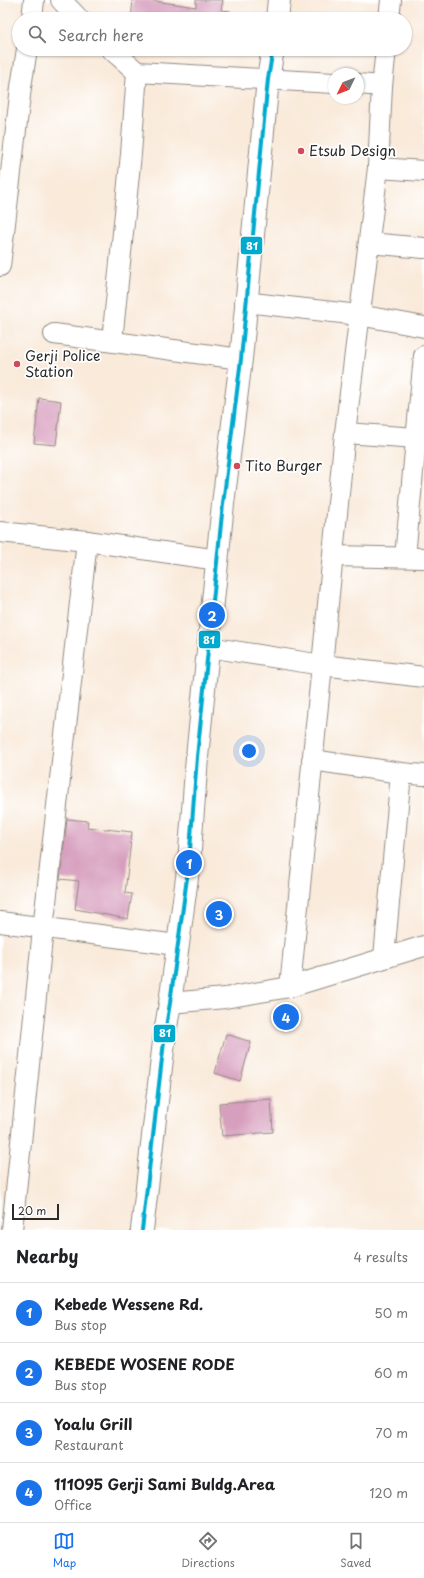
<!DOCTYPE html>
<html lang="en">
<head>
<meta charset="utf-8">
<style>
	:root { --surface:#fff; --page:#f6f6f6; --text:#202124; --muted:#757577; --line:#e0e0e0; --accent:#1a73e8 }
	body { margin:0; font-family:"Playpen Sans",sans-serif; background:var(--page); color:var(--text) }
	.compass { position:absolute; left:328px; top:68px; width:36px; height:36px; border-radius:50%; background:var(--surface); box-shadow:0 1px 3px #0004; rotate:227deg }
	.scale { position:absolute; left:12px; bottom:10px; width:47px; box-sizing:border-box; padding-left:4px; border:2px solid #2b2b2b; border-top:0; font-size:11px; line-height:14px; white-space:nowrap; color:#2b2b2b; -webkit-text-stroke:3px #fff; paint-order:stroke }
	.you { position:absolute; left:249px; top:751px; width:14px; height:14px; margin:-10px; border:3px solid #fff; border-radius:50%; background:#1a73e8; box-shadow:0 0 0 6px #1a73e833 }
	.badge { display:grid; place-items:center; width:26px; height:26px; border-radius:50%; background:var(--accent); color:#fff; font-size:13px; font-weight:700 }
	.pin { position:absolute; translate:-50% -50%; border:2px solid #fff; box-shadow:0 1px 4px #0006 }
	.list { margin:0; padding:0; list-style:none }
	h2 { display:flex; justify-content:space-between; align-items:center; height:52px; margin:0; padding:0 16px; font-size:17px }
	h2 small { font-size:13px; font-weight:400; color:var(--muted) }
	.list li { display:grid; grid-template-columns:26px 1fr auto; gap:12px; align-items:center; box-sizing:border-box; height:60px; padding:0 16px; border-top:1px solid var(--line) }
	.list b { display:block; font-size:15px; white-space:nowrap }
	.list p { margin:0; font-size:13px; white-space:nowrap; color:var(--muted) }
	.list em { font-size:13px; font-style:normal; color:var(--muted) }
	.icon { flex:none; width:22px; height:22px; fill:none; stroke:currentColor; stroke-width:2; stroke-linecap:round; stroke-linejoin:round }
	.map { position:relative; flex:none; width:424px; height:1230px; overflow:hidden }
	.search { position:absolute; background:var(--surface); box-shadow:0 1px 3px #0004; left:12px; right:12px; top:12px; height:44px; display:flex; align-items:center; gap:10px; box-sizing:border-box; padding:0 14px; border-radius:22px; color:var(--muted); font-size:15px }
	.sheet { height:292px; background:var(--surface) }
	nav { display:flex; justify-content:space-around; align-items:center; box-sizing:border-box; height:56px; border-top:1px solid var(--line); background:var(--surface); font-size:11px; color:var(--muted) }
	nav a { display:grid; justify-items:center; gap:2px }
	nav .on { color:var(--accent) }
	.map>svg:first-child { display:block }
	.building { fill:#d79fbe }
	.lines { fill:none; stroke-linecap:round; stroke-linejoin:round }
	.minor-casing { stroke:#928a82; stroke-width:22 }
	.major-casing { stroke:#928a82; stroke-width:24 }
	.minor { stroke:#fff; stroke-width:20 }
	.major { stroke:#fff; stroke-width:22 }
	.bus-1-casing { stroke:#fff; stroke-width:7 }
	.bus-1 { stroke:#00a9ce; stroke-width:4 }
	.poi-dot { fill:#d1495b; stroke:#fff; stroke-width:1.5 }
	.labels { text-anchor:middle; stroke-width:3.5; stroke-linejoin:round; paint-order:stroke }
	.poi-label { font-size:14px; fill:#2b2b2b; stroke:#fff; text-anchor:start }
	.line-badge { stroke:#fff; stroke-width:1.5 }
	.badge-label { font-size:11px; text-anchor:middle; font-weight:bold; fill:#fff }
</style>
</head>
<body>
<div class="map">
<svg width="424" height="1230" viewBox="0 0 424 1230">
	<rect width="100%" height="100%" fill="#fff"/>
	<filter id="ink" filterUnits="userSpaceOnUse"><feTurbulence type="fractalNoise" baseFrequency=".025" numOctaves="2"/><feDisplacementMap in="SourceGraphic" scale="8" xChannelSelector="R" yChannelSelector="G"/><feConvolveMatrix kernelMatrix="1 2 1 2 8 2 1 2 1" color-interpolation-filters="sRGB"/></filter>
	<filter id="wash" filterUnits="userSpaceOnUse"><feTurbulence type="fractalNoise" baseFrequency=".012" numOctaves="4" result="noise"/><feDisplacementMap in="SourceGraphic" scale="16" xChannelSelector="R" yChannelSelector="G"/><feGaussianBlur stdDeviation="0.9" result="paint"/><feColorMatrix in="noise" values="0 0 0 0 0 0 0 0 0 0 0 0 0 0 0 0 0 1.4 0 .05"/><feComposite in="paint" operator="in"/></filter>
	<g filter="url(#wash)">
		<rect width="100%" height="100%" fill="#f9eada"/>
		<g id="blocks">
			<!-- building -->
			<g class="building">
				<path d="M133,0H148L196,7V0H223L221,10L230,11L229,19H131Z"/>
				<path d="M39,398L61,401L56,445L34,443Z"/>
				<path d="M67,819L88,821L87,827L132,832L125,893L132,894L128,919L75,909L79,881L60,879Z"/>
				<path d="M226,1034L251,1042L240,1081L215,1073Z"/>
				<path d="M271,1099L273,1132L222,1136L219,1103Z"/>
			</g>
		</g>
	</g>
	<g filter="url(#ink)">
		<use href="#blocks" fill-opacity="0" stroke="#928a82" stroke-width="1"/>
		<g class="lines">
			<defs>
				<g id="minor">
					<path d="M61,0L79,19"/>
					<path d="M32,19L34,0"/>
					<path d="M389,19L391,0"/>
					<path d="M111,49L137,72L334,83"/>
					<path d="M358,84L382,86"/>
					<path d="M378,168L424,171"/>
					<path d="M369,243L424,248"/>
					<path d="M0,266L21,87L27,49"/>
					<path d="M245,302L359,315L424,327"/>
					<path d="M54,334L241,359"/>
					<path d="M112,341L131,154L137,72"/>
					<path d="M345,433L417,438"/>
					<path d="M0,532L87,541L218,560"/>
					<path d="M333,556L424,558"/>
					<path d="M405,557L424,356"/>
					<path d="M209,647L322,665L424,677"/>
					<path d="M312,760L401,773L424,775"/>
					<path d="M0,922L177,945"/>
					<path d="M384,957L401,773"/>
					<path d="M290,987L345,433L378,168L382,86L386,49"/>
					<path d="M170,1003L225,998L290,987L424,946"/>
					<path d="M12,1230L43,929L87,541"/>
				</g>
				<g id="major">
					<path d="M277,19L279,0"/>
					<path d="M142,1230L165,1033L170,1003L189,863L197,757L223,504L241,359L268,79L273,49"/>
				</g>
			</defs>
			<!-- minor casing -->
			<use href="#minor" class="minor-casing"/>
			<!-- major casing -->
			<use href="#major" class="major-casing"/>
			<!-- minor -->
			<use href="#minor" class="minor"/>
			<!-- major -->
			<use href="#major" class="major"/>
			<defs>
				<path id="bus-1" d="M142,1230L165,1033L170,1003L189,863L197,757L223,504L241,359L268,79L273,49"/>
			</defs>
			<!-- bus-1 casing -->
			<use href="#bus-1" class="bus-1-casing"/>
			<!-- bus-1 -->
			<use href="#bus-1" class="bus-1"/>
		</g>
	</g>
	<!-- markers -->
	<g class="poi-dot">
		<circle cx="301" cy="151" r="4"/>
		<circle cx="17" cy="364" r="4"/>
		<circle cx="237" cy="466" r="4"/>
	</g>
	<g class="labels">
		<!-- poi labels -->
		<g class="poi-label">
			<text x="309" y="156">Etsub Design</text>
			<text x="25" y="361">Gerji Police<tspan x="25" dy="16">Station</tspan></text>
			<text x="245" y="471">Tito Burger</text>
		</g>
	</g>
	<g class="line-badge">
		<rect x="240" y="236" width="23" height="19" rx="4" fill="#00a9ce"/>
		<rect x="198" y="630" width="23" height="19" rx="4" fill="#00a9ce"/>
		<rect x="153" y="1024" width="23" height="19" rx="4" fill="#00a9ce"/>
	</g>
	<g class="badge-label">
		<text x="252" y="250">81</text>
		<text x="209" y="644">81</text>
		<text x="165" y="1037">81</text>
	</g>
</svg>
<svg class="compass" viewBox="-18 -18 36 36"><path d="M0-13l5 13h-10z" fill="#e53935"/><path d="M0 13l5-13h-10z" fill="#757577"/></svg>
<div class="scale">20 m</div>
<div class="you"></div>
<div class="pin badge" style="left:189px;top:863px">1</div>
<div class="pin badge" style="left:212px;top:615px">2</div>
<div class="pin badge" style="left:219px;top:914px">3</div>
<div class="pin badge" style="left:286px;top:1017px">4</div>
<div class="search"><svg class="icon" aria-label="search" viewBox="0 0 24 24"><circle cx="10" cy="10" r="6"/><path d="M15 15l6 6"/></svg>Search here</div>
</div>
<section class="sheet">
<h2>Nearby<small>4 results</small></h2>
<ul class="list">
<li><span class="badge">1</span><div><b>Kebede Wessene Rd.</b><p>Bus stop</p></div><em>50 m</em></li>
<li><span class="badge">2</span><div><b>KEBEDE WOSENE RODE</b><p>Bus stop</p></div><em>60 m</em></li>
<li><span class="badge">3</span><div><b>Yoalu Grill</b><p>Restaurant</p></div><em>70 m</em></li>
<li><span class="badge">4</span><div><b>111095 Gerji Sami Buldg.Area</b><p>Office</p></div><em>120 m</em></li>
</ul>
</section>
<nav>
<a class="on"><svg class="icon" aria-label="map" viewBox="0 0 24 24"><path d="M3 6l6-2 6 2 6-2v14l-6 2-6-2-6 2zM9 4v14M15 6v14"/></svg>Map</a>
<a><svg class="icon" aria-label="directions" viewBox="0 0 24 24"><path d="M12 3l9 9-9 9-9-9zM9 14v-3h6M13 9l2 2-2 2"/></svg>Directions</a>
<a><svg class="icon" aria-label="saved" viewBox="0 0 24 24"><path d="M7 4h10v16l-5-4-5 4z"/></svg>Saved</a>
</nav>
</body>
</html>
